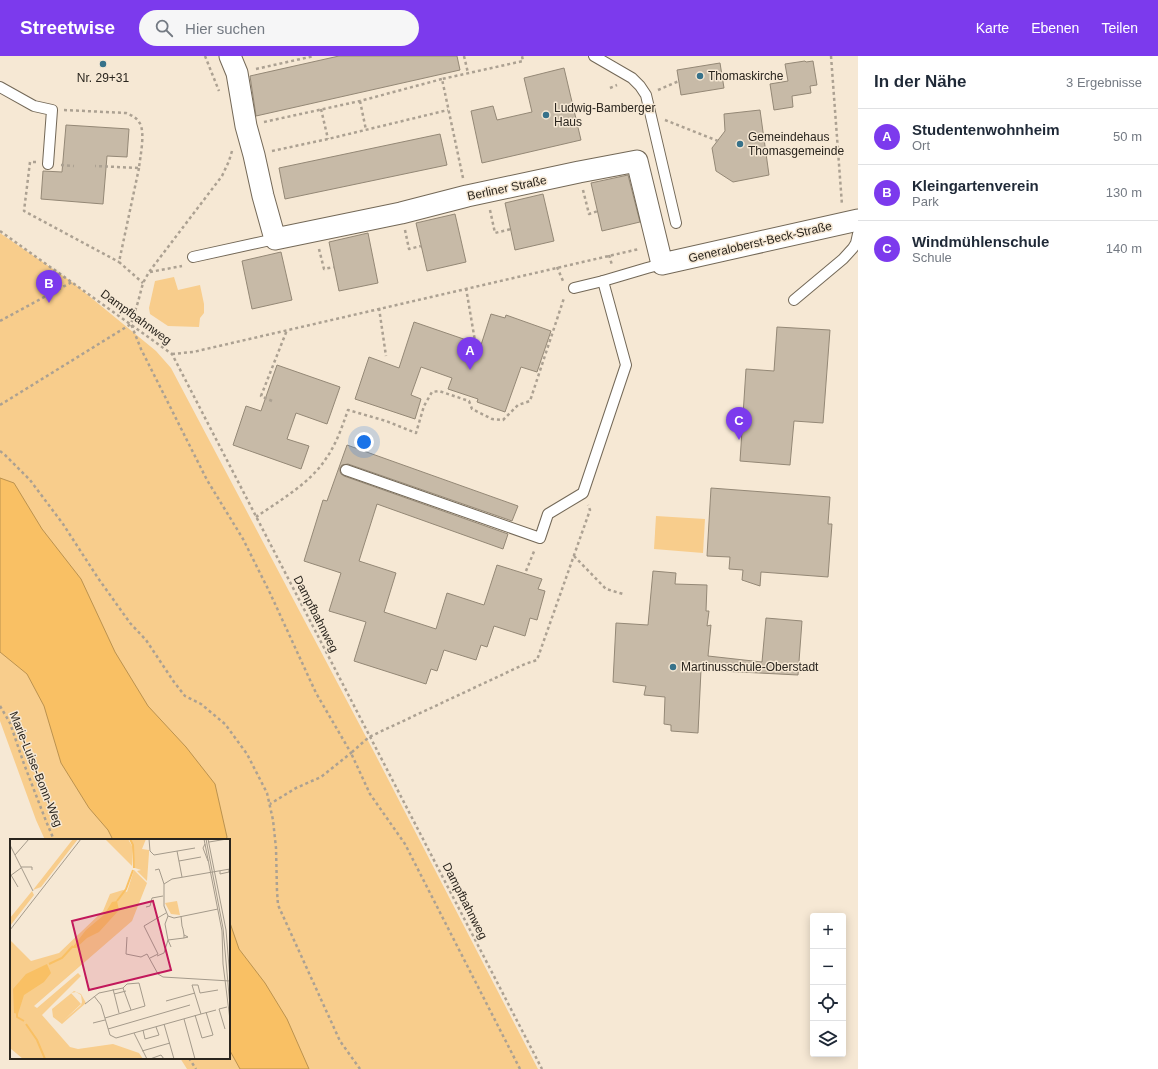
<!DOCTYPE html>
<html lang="de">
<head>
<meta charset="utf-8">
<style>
	:root { --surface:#fff; --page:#f6f6f7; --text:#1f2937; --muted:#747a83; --line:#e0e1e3; --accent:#7c3aed }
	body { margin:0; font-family:Arial,sans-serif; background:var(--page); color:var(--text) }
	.controls { position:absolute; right:12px; bottom:12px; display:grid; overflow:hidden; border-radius:4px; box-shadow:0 2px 10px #0003 }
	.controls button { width:36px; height:36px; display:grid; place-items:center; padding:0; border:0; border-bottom:1px solid var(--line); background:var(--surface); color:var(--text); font:20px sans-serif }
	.you { position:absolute; left:364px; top:386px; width:14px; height:14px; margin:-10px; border:3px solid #fff; border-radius:50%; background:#1a73e8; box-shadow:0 0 0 6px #1a73e833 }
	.badge { display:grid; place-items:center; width:26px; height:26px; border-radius:50%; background:var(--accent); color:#fff; font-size:13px; font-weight:700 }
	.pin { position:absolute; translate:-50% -33px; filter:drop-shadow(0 1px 2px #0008) }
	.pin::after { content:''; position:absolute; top:21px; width:14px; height:12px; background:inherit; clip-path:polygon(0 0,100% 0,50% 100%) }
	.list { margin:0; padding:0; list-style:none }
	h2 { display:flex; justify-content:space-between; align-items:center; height:52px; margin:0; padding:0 16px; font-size:17px }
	h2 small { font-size:13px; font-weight:400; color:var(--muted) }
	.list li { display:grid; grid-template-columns:26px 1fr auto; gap:12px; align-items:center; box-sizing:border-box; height:56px; padding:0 16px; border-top:1px solid var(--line) }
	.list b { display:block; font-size:15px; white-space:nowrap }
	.list p { margin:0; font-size:13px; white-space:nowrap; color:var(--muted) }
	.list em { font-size:13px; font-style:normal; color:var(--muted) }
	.icon { flex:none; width:22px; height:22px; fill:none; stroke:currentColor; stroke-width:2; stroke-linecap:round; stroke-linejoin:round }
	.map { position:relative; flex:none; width:858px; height:1013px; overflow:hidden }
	header { display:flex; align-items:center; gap:24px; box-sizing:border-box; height:56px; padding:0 20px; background:var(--accent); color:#fff }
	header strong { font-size:19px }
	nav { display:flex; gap:22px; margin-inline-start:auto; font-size:14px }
	.search { width:280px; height:36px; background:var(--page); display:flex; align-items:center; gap:10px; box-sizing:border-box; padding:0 14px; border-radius:22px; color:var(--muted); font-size:15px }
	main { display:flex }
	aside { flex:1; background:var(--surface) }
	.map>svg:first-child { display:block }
	.green { fill:#f8cd8c }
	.water { fill:#f9c064; stroke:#bb924f }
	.building { fill:#c7baa7; stroke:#948876 }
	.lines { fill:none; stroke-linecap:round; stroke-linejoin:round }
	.lane-casing { stroke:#736857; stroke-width:12 }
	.street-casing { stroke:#736857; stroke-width:23 }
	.path { stroke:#aca192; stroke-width:2.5; stroke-dasharray:3 3; stroke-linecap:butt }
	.lane { stroke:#fff; stroke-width:10 }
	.street { stroke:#fff; stroke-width:21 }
	.poi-dot { fill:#37728a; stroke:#f6e8d4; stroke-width:1.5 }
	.labels { text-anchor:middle; stroke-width:3; stroke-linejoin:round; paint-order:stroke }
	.poi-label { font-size:12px; fill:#2a251e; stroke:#f6e8d4; text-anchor:start }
	.street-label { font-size:12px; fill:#2a251e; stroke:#f6e8d4 }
	.inset-river { fill:none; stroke:#f9c064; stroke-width:2 }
	.inset-road { fill:none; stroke:#a49a8b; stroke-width:1 }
	.view { fill:#c2185b; fill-opacity:0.15; stroke:#c2185b; stroke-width:2 }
	.inset-edge { fill:none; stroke:#2a251e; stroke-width:2 }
</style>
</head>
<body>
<header>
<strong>Streetwise</strong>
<div class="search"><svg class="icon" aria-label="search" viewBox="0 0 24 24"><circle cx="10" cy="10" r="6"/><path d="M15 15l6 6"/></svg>Hier suchen</div>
<nav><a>Karte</a><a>Ebenen</a><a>Teilen</a></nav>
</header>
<main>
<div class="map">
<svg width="858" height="1013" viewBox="0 0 858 1013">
	<rect width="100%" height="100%" fill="#f6e8d4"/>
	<!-- green -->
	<g class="green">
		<path d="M0,177L72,226L156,295L171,312L374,696L538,1013H187L180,1002H229V784H45L36,764L0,665Z"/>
		<path d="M174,221L178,234L200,229L204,248V257L200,262L199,271L168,270L150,258L149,252L155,225Z"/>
		<path d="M656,460L705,463L703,497L654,493Z"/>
	</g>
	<!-- water -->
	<g class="water">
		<path d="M0,422L14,427L42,473L81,523L115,596L148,650L186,691L215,728L227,781L226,784H113L108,774L89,752L61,707L44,650L27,618L0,596Z"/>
		<path d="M229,864L239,893L265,927L287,963L309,1013H240L229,993Z"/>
	</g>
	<!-- building -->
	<g class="building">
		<path d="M339,0H457L460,14L256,60L250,20Z"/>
		<path d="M805,5L806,6L813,5L817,29L810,30L811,37L792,40L793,51L774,54L770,28L788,25L785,8Z"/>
		<path d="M720,7L724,32L681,39L677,14Z"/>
		<path d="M564,12L581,84L482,107L471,55L493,50L497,64L532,56L524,22Z"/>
		<path d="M760,54L769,119L733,126L716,115L712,92L725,75L724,58Z"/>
		<path d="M66,69L129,73L127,101L107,100L103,148L41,143L43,115L62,116Z"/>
		<path d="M440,78L447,109L285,143L279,112Z"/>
		<path d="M628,119L640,166L602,175L591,127Z"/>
		<path d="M543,138L554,185L515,194L505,147Z"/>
		<path d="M455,158L466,206L427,215L416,167Z"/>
		<path d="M368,177L378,227L339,235L329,186Z"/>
		<path d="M281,196L292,244L252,253L242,205Z"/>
		<path d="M491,258L505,262L506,259L551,275L537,316L521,311L505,356L477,346L478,343L448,333L452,322L421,311L411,339L421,343L415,363L355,343L369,301L399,312L414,266L481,289Z"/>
		<path d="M777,271L830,274L823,367L794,365L790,409L740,405L746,313L774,315Z"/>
		<path d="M277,309L340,331L327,368L296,357L287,383L309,390L301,413L233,389L246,350L261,355Z"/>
		<path d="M347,389L518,450L512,465L348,408L342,409L340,412V415L341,418L344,420L508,478L503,493L377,448L359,505L396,517L384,556L436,573L447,537L484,549L497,509L542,523L538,533L545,535L537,564L530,562L525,580L494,570L487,591L481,589L476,604L444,594L437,615L431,613L426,628L354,605L366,566L329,555L341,517L304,505L323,444L327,445Z"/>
		<path d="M711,432L830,441L828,468H832L828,521L761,516L760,530L742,524L743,514L729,513L730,501L707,500Z"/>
		<path d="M653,515L676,517L675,528L707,529L706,555H709L707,570L711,569L708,600L762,606L766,562L802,565L798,619L701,614L698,677L671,675V669L664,668L665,641L644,639L646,630L613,626L616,567L648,569Z"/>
	</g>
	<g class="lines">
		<defs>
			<g id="lane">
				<path d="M594,0L632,22L640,30L646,39L676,167"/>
				<path d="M0,31L34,50L52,54L48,108"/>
				<path d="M193,201L275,183"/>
				<path d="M574,232L603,225"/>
				<path d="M794,244L843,203L853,192L856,187L858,178"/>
				<path d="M346,414L540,482L548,458L583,437L626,309L603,225L647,212L662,208"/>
			</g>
			<path id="street" d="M230,0L237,17L246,70L254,99L263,140L275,183L401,157L467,140L579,116L637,105L662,208L858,164"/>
		</defs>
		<!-- lane casing -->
		<use href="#lane" class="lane-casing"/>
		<!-- street casing -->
		<use href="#street" class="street-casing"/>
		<!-- path -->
		<g class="path">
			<path d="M205,0L219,35"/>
			<path d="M464,0L468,17"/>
			<path d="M831,0L842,149"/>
			<path d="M256,13L314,0"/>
			<path d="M610,32L617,29"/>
			<path d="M658,34L679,25"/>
			<path d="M360,45L366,74"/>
			<path d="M321,53L328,83"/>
			<path d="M64,54L126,57C131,59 136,61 139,66C146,75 140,101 139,112L95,110"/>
			<path d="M665,64L718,85"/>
			<path d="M264,66L360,45L442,23"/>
			<path d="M232,95L229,105L222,120L149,216L143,227L138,246L131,268L141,293L207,424L243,483L270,537L316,637L351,697L321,721L296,732L270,748"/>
			<path d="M272,95L328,83L448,54"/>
			<path d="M36,106H30L24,155L119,206"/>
			<path d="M61,109L74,110"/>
			<path d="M139,112L119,206L143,227"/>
			<path d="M463,122L442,23L523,5L522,0"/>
			<path d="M583,134L589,158L598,155"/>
			<path d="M490,154L495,177L511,173"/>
			<path d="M405,174L409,193L421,190"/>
			<path d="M0,175L172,298L542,1013"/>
			<path d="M319,193L324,213L334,211"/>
			<path d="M609,199L612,209"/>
			<path d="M557,211L563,225"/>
			<path d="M150,216L182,210"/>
			<path d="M466,232L476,291"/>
			<path d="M379,252L386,300"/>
			<path d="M0,265L72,226"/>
			<path d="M172,298L193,296L639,193"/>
			<path d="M272,345L261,340L287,274"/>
			<path d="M0,349L131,268"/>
			<path d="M0,395L5,399L30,424L63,468L98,522L130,567L146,584L174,626L185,640L201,648L225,668L247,698L267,737L273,764L276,792L277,835L278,849L340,985L360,1013"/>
			<path d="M256,461C279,445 309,428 325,404C336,389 342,371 348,354L386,365L416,377L424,350L432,336L439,335L469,345L472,353L492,363L503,364L518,349L530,345L564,242"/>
			<path d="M574,500L606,533L623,538"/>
			<path d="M526,515L535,493"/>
			<path d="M0,650L10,667L24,708L46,765L54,784"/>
			<path d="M189,1002L196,1013"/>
			<path d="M520,1013L405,788L370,738L351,697L369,681L525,608L537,604L590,454L588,449"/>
		</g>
		<!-- lane -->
		<use href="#lane" class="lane"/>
		<!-- street -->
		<use href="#street" class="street"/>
	</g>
	<!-- markers -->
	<g class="poi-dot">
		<circle cx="103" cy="8" r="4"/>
		<circle cx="700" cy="20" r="4"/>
		<circle cx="546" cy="59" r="4"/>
		<circle cx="740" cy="88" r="4"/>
		<circle cx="673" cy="611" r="4"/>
	</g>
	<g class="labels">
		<!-- poi labels -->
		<g class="poi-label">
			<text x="708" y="24">Thomaskirche</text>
			<text x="103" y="26" text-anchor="middle">Nr. 29+31</text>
			<text x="554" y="56">Ludwig-Bamberger<tspan x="554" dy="14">Haus</tspan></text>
			<text x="748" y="85">Gemeindehaus<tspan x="748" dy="14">Thomasgemeinde</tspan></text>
			<text x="681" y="615">Martinusschule-Oberstadt</text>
		</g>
		<!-- street labels -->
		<g class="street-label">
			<text transform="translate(507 132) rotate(-12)" y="4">Berliner Straße</text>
			<text transform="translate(760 186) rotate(-13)" y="4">Generaloberst-Beck-Straße</text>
			<text transform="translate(136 261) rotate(36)" y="4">Dampfbahnweg</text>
			<text transform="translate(316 558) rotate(63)" y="4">Dampfbahnweg</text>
			<text transform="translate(36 713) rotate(68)" y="4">Marie-Luise-Bonn-Weg</text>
			<text transform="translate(465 845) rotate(63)" y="4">Dampfbahnweg</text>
		</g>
	</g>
	<!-- overview -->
	<g transform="translate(10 783)">
		<rect width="220" height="220" fill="#f6e8d4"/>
		<path d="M63,0H68L31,48L23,51ZM95,0H118L122,7V27ZM121,0H136L132,10L139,11V14L137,42L127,32L131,31L125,29ZM124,31L137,44L122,82L24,167L27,169L68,134L71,137L32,176L60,208L68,210L103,205L129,214L133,220H13L0,209V101L21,122L49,114L93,72L100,55L113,51L117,53ZM22,52L24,56L0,87V79ZM167,62L170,76L161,75L155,64ZM64,152L71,155L76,164L52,185L43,178L42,170ZM66,153L71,156L72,163L71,166L54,181L71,165L61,154Z" fill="#f8cd8c" fill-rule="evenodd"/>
		<path d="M107,62L109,71L89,93L77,99L66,109H62L76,91L94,76L102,63ZM37,125L41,134L34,143L14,156L8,175L4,174L3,150L16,135Z" fill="#f9c064"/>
		<path class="inset-river" d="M120,0L123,6L124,29M107,62L116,50L123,31M39,125L52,119L63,107M7,174V178L14,182M16,185L27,201L35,220"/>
		<path class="inset-road" d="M139,0L140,12L144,16L185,9M194,0L212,92L213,125L220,181M196,0L213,89L220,167M198,0L216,91L220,140M199,3L217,0M195,5L193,9L198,22M0,6L23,52M167,12L172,38M5,16L19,0M169,22L191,18M11,28H22V31M145,31L149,30L154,45M210,32V35L219,33V30M1,36L8,48M0,37L11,29M136,68L140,67L142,59L153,57M208,70L164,79L158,77L154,67V45L162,40L220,30M171,77L172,87L173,90L174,96V99L178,98L174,96M0,91L71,0M117,98L116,115L131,118L137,115L148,135L153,138L220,142M161,108L158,101L174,99M147,117L154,114L158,101L155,85L158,77M140,119L148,115L134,87L156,74M182,146H188L190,154L208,151M113,149L121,171M103,150L109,174M104,155L116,152M84,157L91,166L100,196L106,199L191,175L182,146M156,162L185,154M75,165L89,154L113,149M191,175L206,171M185,176L192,199L203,196L196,173M95,179L135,167L129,144L117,145L113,149M174,180L185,220M83,184L95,181M154,185L164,220M98,190L180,166M215,190L209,170L217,168M133,191L135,200L149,196L146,188M124,194L137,220M132,212L160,204M140,220L151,216L154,220"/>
		<path class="view" d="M143,62L161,131L79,151L62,82Z"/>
		<rect width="220" height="220" class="inset-edge"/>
	</g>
</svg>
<div class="controls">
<button>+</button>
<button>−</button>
<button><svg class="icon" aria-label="locate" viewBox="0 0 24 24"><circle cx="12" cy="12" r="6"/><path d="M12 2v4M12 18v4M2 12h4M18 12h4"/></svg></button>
<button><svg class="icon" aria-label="layers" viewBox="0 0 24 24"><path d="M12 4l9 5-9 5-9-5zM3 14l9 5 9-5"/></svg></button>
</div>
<div class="you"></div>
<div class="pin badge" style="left:470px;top:314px">A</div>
<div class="pin badge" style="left:49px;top:247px">B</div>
<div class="pin badge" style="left:739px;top:384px">C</div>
</div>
<aside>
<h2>In der Nähe<small>3 Ergebnisse</small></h2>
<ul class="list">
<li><span class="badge">A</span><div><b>Studentenwohnheim</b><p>Ort</p></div><em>50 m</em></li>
<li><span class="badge">B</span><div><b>Kleingartenverein</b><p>Park</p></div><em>130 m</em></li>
<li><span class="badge">C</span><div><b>Windmühlenschule</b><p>Schule</p></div><em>140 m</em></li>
</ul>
</aside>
</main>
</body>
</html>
